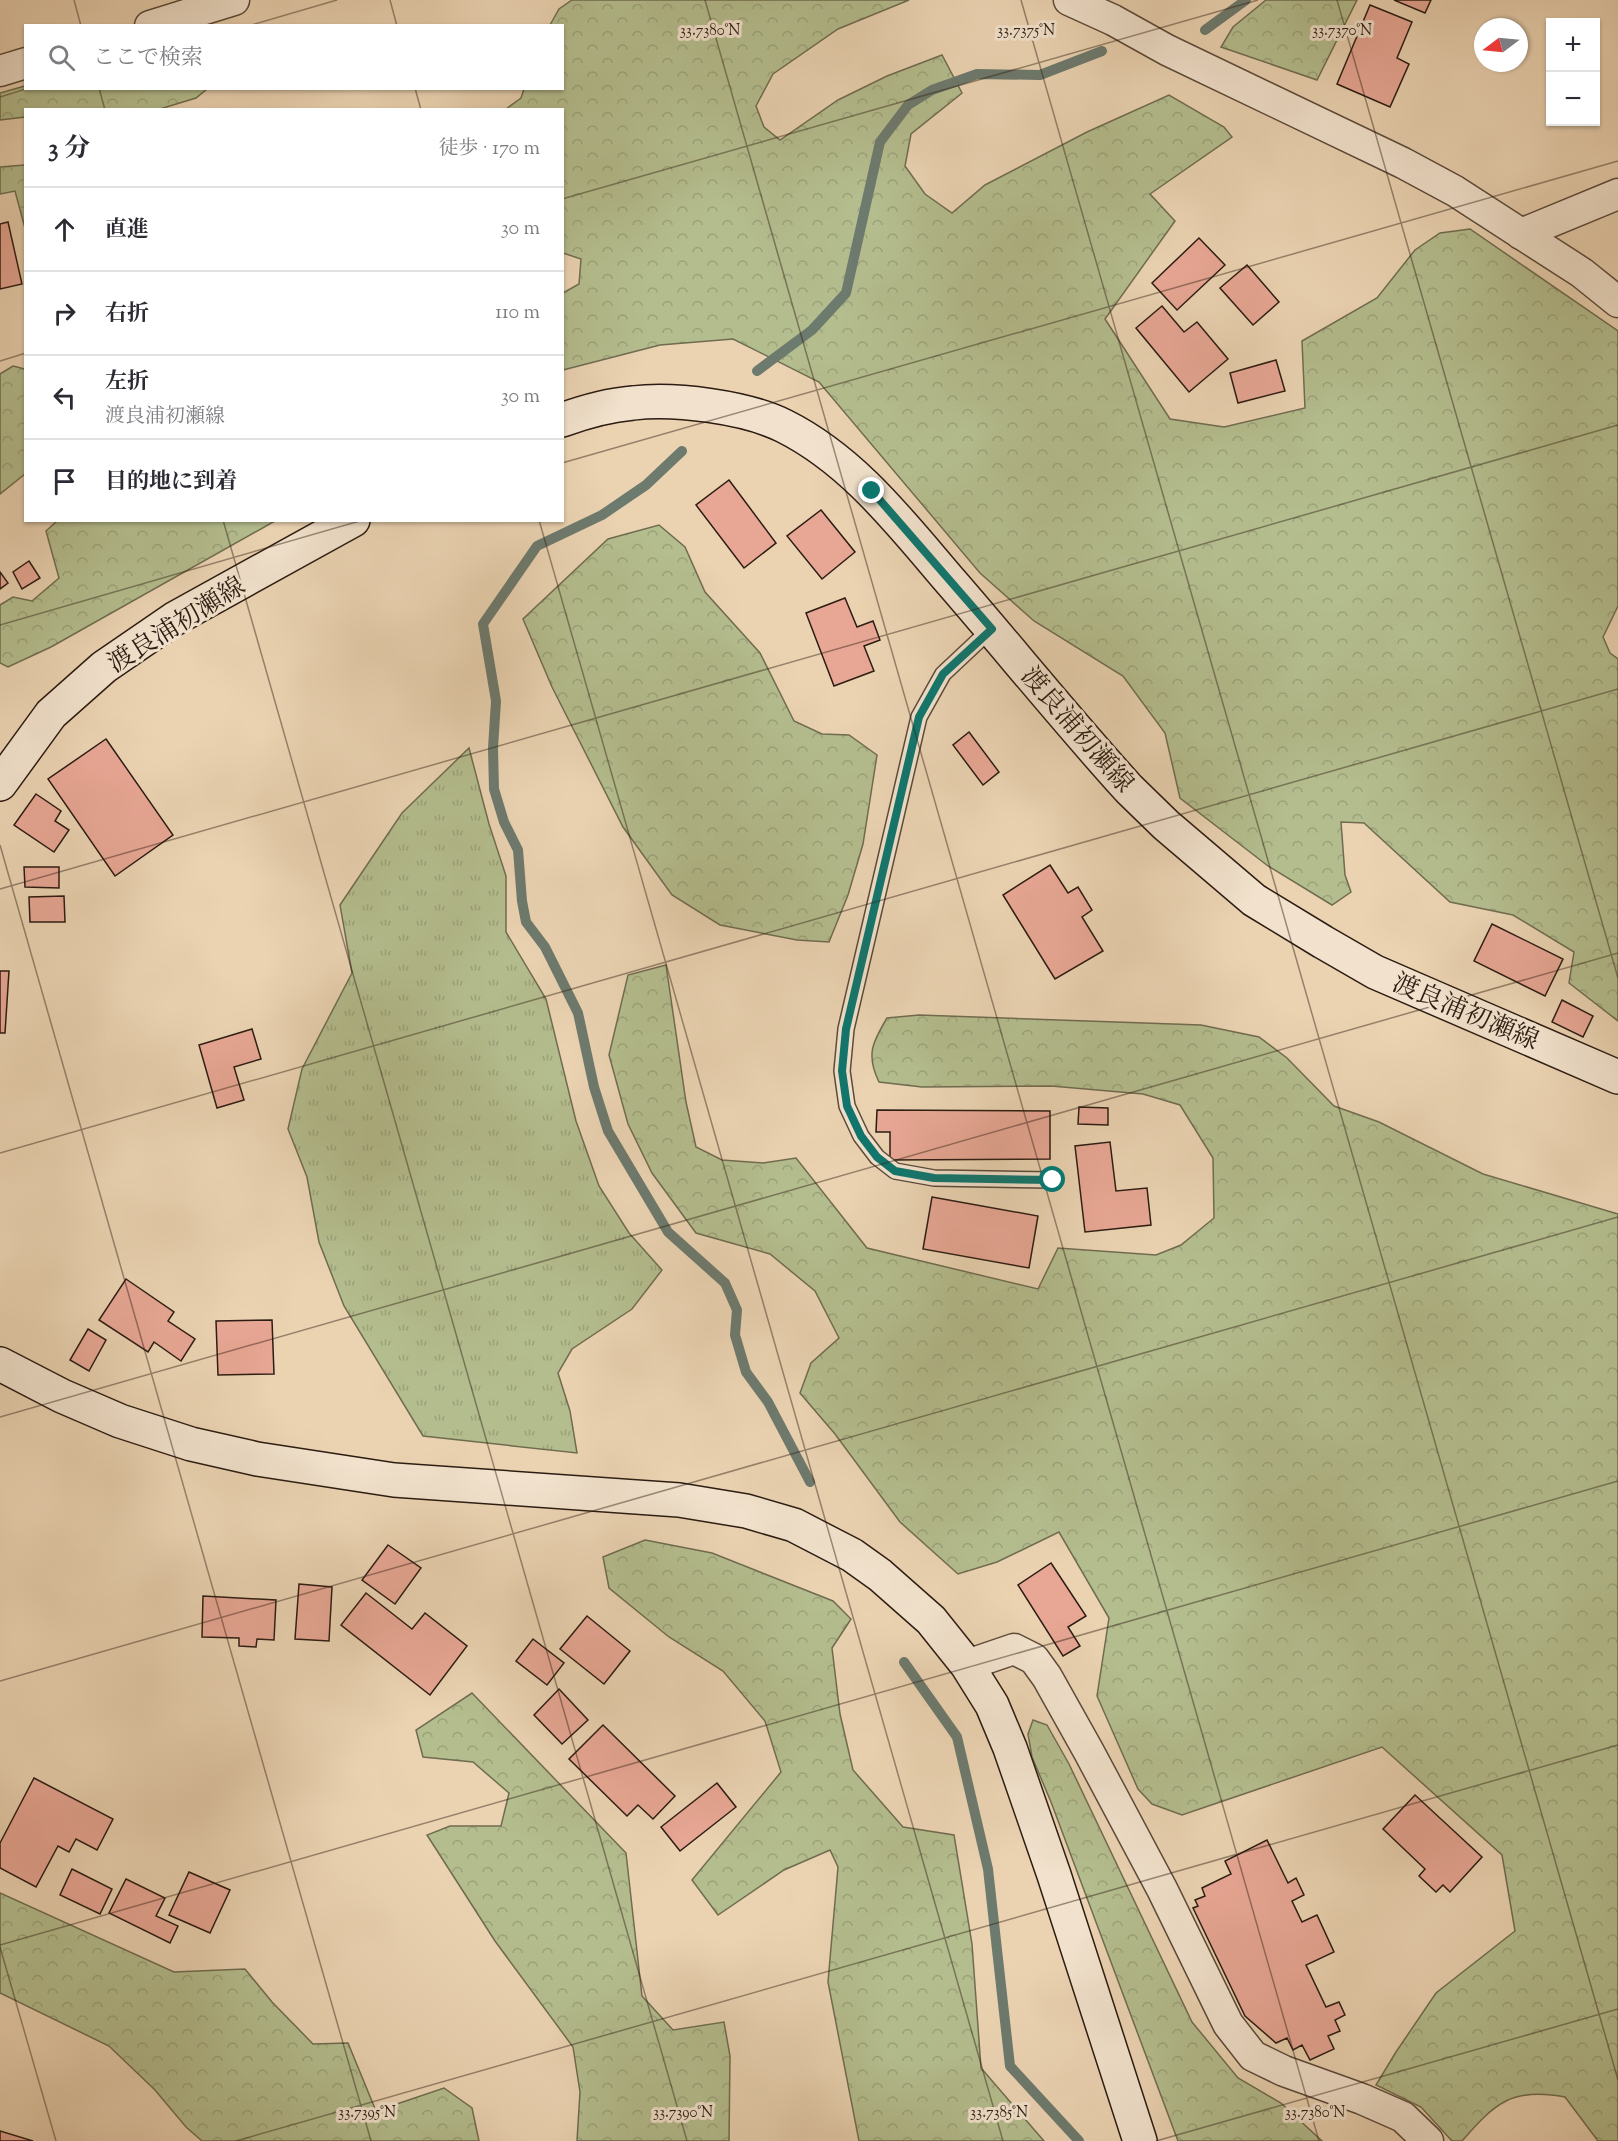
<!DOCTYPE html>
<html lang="ja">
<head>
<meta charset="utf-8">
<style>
	:root { --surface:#fff; --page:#f7f7f7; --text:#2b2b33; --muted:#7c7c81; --line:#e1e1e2 }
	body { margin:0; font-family:"Sorts Mill Goudy","Noto Serif JP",serif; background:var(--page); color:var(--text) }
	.controls { position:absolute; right:18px; top:18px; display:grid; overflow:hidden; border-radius:0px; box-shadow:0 2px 4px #0004 }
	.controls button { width:54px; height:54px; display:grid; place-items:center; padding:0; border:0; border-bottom:2px solid var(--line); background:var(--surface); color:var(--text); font:30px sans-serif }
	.compass { position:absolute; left:1474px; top:18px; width:54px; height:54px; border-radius:50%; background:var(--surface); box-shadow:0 2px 4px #0004; rotate:254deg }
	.stop { position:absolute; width:18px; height:18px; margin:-14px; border:4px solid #0f766e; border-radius:50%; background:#fff }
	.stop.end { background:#0f766e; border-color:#fff; box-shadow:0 2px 6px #0008 }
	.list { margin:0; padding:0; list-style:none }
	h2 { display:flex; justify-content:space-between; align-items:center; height:78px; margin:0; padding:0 24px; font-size:26px }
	h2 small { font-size:20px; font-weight:400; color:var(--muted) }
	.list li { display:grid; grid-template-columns:39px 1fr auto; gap:18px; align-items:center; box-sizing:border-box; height:84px; padding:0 24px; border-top:2px solid var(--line) }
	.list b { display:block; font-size:22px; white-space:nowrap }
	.list p { margin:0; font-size:20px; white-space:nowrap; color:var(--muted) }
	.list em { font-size:20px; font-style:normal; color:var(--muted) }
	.icon { flex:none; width:33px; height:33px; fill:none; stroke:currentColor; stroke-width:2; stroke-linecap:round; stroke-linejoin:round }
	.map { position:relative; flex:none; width:1618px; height:2141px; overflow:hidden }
	.search { position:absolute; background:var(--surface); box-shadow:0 2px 4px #0004; left:24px; top:24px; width:540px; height:66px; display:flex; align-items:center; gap:15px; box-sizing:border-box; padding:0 21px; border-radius:0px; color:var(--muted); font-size:22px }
	.panel { position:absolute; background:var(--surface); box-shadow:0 2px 4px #0004; left:24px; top:108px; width:540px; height:414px; border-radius:0px }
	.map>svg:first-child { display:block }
	.grass { fill:url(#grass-tufts); stroke:#706c50; stroke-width:1.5 }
	.forest { fill:url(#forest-crowns); stroke:#706c50; stroke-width:1.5 }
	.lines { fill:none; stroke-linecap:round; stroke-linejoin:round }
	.stream { stroke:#6d7a6e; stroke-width:10 }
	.building { fill:#e8a795; stroke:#2c1c12; stroke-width:1.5 }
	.lane-casing { stroke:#5c4a3a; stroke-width:18 }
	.street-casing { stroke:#5c4a3a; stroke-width:33 }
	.secondary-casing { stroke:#2c1c12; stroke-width:36 }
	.lane { stroke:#f2e2cd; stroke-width:15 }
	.street { stroke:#f2e2cd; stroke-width:30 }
	.secondary { stroke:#f2e2cd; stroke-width:33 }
	.route { stroke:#0f766e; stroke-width:8 }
	.ticks { fill:none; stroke:#2c1c12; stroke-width:1.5; stroke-opacity:0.45 }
	.labels { text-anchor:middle; stroke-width:6; stroke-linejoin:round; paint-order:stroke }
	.street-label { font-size:26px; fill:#2c1c12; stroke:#f2e2cd }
	.ticks-label { font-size:15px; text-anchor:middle; fill:#2c1c12; stroke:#f2e2cd; stroke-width:6; stroke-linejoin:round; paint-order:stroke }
</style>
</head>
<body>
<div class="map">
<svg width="1618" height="2141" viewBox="0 0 1618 2141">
	<defs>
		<pattern id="grass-tufts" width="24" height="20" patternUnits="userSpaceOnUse" patternTransform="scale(1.5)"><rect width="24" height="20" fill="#b4bd8e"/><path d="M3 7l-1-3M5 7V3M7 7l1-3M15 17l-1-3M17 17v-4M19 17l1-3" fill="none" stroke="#9ba279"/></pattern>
		<pattern id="forest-crowns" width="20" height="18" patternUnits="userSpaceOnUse" patternTransform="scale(1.5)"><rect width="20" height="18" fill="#b4bd8e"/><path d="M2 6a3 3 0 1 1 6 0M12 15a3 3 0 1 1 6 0" fill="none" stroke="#9ba279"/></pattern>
	</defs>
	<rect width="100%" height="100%" fill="#ebd3b2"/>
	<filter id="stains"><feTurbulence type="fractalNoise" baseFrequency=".00333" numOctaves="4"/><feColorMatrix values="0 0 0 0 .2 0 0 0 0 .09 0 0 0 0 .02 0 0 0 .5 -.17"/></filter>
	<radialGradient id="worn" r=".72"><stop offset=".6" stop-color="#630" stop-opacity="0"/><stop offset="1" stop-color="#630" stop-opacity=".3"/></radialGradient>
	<!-- grass -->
	<path class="grass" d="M469,748L489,824L506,876V932L546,999L576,1121L599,1186L629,1233L662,1270L632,1309L572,1349L558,1373L570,1411L577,1453L423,1436L344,1306L319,1242L307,1177L288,1129L302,1069L352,973L340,905L402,813Z"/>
	<!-- forest -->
	<g class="forest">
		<path d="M572,0H909L838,29L773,74L756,106L764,127L780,140L838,100L887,76L942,55L962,93L911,134L905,166L925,194L952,213L985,185L1087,132L1169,95L1224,127L1232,137L1150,194L1175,221L1105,319L1170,419L1224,427L1305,408L1302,341L1377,298L1415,250L1440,233L1470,229L1618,331V606L1603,637L1610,653L1618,659V1021L1569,983L1574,952L1513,915L1450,902L1364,823L1341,822L1345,875L1351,892L1332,905L1268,866L1180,798L1165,733L1123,676L1034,621L980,573L819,382L733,339L660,345L563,370V293L579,284L581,259L563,253L562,110L506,109L521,98L524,89L562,88V26L550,25L559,9Z"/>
		<path d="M1266,0H1357L1317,80L1221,47L1233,27Z"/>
		<path d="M25,86L26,88L207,89L196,98L160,109L26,110L25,117L0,120V93Z"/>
		<path d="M25,165H26L25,228L15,191L0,194V167Z"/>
		<path d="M13,366L25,369V474L0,494V374Z"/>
		<path d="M57,521V520L275,521L51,647L8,667L0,663V605L13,597L32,601L59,578L46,531Z"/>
		<path d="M659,525L685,547L705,592L760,653L794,721L822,734L849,735L877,755L863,844L848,895L829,942L797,940L720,925L672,895L623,827L552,687L523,619L608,539Z"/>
		<path d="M666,965L686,1102L696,1147L722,1160L763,1163L796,1158L867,1248L1038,1289L1058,1248L1156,1255L1181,1245L1214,1218L1213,1158L1180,1105L1143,1094L1051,1086L922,1087L879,1082C866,1055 872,1043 887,1018L919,1015L1201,1025L1259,1037L1287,1058L1334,1106L1379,1122L1483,1174L1618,1214V2141H1598L1565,2097C1512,2087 1495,2103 1462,2141H1452L1421,2107L1376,2085L1396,2052L1436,1993L1515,1931L1502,1855L1382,1747L1182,1815L1152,1804L1138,1789L1097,1696L1109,1618L1059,1532L997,1562L958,1574L900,1522L835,1434L800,1393L811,1363L839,1338L815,1291L770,1254L696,1233L652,1173L628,1124L609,1055L628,975Z"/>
		<path d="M645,1540L712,1553L833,1601L851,1619L832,1648L840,1714L853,1770L903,1827L954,1835L972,1944L981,2068L1044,2141H859L828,1982L838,1867L830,1850L784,1870L718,1915L692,1880L781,1772L765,1721L723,1671L669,1637L609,1588L603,1557Z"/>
		<path d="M472,1693L626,1853L642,1996L673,2030L724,2022L730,2056L729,2141H577L580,2092L573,2047L495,1941L427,1835L450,1826H501L509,1793L473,1762L423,1757L416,1730Z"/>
		<path d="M1033,1720L1047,1725L1069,1764L1192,2022L1238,2078L1281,2103L1322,2141H1178L1051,1802L1032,1757L1028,1734Z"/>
		<path d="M0,1893L174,1972L245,1969L272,2002L313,2044L348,2043L376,2111L444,2088L472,2108L479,2141H202L186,2127L155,2090L109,2046L0,1993Z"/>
	</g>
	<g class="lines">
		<!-- stream -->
		<g class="stream">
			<path d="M1205,30L1246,0"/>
			<path d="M757,371L812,330L846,293L880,142L908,105L932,90L977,74L1040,75L1102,51"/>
			<path d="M682,451L646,485L602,515L537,546L483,624L496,701L493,748L494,789L504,822L518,850L522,901L526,922L545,947L578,1013L594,1087L608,1131L668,1232L725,1283L737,1310L735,1335L746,1372L768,1402L810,1482"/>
			<path d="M904,1662L957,1737L988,1869L1010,2066L1079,2141"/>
		</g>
	</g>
	<!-- building -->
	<g class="building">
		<path d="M1394,0H1431L1425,13Z"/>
		<path d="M1370,5L1412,22L1397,58L1409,64L1390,107L1337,84Z"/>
		<path d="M8,222L22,284L0,289V224Z"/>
		<path d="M1199,238L1225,265L1177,310L1152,283Z"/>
		<path d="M1247,265L1279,302L1253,325L1220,288Z"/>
		<path d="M1162,306L1184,332L1197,322L1228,359L1189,392L1136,328Z"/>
		<path d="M1276,360L1285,391L1238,403L1230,373Z"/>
		<path d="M729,480L776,543L744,568L696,505Z"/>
		<path d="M821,510L855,552L822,579L787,536Z"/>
		<path d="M29,561L40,578L22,589L13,572Z"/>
		<path d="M0,572L8,583L0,589Z"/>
		<path d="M845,598L857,627L873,621L880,640L864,646L874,671L834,686L806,613Z"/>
		<path d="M969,732L999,772L983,785L953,745Z"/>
		<path d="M106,739L173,835L115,876L48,779Z"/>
		<path d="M36,794L61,811L55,821L69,830L54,852L14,825Z"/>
		<path d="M1050,865L1068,893L1078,887L1092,910L1082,917L1103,951L1055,979L1003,895Z"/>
		<path d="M24,867H59V888L25,887Z"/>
		<path d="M64,896L65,922H30L29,897Z"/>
		<path d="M1492,924L1563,959L1545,996L1474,961Z"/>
		<path d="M0,971H9L5,1033H0Z"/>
		<path d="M1562,1000L1593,1016L1583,1037L1552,1022Z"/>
		<path d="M252,1029L261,1059L234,1067L244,1100L217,1108L199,1045Z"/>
		<path d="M1079,1107L1108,1108V1125L1078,1124Z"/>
		<path d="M877,1110L1050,1111V1159L890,1160V1132H876Z"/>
		<path d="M1110,1142L1116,1191L1147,1188L1151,1225L1085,1232L1075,1146Z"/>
		<path d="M932,1197L1038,1216L1029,1268L923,1249Z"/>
		<path d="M126,1279L174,1312L168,1321L195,1339L181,1361L154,1342L148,1352L99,1320Z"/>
		<path d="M272,1320L274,1374L218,1375L216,1321Z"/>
		<path d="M88,1329L106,1340L89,1371L70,1360Z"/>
		<path d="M388,1545L421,1568L395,1604L362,1580Z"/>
		<path d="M1051,1563L1086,1616L1068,1627L1080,1646L1063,1656L1018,1585Z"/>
		<path d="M299,1584L332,1587L329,1641L295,1639Z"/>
		<path d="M366,1593L412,1629L425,1613L467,1646L430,1695L341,1625Z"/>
		<path d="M203,1596L276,1600L274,1640L257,1639L256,1647L239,1646V1638L202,1637Z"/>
		<path d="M587,1616L630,1651L604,1684L560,1649Z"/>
		<path d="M533,1639L564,1663L547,1685L516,1661Z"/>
		<path d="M559,1689L588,1720L562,1744L534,1715Z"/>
		<path d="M603,1725L675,1796L653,1819L638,1805L627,1816L569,1759Z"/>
		<path d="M34,1778L113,1819L97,1850L76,1839L69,1852L58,1846L36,1887L0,1868V1843Z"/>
		<path d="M717,1783L736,1807L680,1851L661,1827Z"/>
		<path d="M1415,1795L1482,1857L1450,1892L1443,1885L1436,1892L1419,1876L1425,1869L1383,1829Z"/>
		<path d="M1267,1840L1288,1883L1296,1878L1304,1895L1292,1901L1302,1922L1317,1915L1334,1952L1306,1965L1326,2007L1339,2002L1345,2015L1335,2020L1340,2031L1328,2036L1334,2049L1310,2060L1302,2045L1293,2050L1287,2038L1276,2043L1245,2016L1193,1908L1198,1906L1195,1900L1205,1896L1202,1888L1231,1874L1225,1861Z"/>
		<path d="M72,1869L112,1889L100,1914L60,1895Z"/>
		<path d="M189,1872L230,1890L210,1933L169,1915Z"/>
		<path d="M126,1879L165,1898L156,1916L178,1926L170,1943L109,1913Z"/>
		<path d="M0,2131L33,2141H0Z"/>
	</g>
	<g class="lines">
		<defs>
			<path id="lane" d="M991,629L943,674L919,717L846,1029L842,1071L847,1106L861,1136L877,1157L895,1171L934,1178L1053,1180"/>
			<g id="street">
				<path d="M1069,0L1113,20L1167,50L1403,163L1455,191L1582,273L1618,302"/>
				<path d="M150,26L234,0"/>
				<path d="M0,71L26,63"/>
				<path d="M1521,234L1618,194"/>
				<path d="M967,1665L1014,1649L1034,1659L1047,1677L1089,1752L1162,1889L1228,2024L1253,2056L1284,2071L1362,2099L1403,2117L1428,2141"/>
			</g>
			<g id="secondary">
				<path d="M562,420C584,412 609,405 633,403C675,398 746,407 784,426C854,461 902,525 952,583C1011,651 1068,722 1129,789L1166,825L1254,900L1323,942L1375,972L1618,1077"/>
				<path d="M0,784L51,714L104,667L174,619L353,520"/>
				<path d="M0,1364L62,1396L120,1421L191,1444L257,1459L394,1480L679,1500L746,1511L794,1525L852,1555L880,1575L931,1620L967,1665L992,1705L1010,1748L1054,1875L1140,2141"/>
			</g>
		</defs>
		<!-- lane casing -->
		<use href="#lane" class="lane-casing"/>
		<!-- street casing -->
		<use href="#street" class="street-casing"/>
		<!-- secondary casing -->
		<use href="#secondary" class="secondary-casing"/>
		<!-- lane -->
		<use href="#lane" class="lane"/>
		<!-- street -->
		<use href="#street" class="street"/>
		<!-- secondary -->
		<use href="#secondary" class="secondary"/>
	</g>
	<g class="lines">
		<!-- route -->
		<path class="route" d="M872,491L992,629L943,674L919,717L846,1029L842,1071L847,1106L861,1136L877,1157L895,1171L934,1178L1053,1180"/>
	</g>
	<!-- ticks -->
	<path class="ticks" d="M74,0L81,26M390,0L397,26M705,0L1319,2141M1021,0L1618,2080M1337,0L1618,978M248,26L337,0M99,88L105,110M415,88L421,110M0,97L29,88M562,199L1258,0M0,361L26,353M562,463L1618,161M223,520L687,2141M539,520L1003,2141M0,625L363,520M0,845L371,2141M0,889L1618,425M0,1153L1618,689M0,1417L1618,953M0,1681L1618,1217M0,1945L1618,1481M0,1947L56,2141M236,2141L1618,1745M1156,2141L1618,2009"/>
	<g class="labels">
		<!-- street labels -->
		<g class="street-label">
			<text transform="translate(176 624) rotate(-32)" y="9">渡良浦初瀬線</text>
			<text transform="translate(1078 729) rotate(49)" y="9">渡良浦初瀬線</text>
			<text transform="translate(1466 1011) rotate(23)" y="9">渡良浦初瀬線</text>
		</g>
	</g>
	<g class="ticks-label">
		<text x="710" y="35">33.7380°N</text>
		<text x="1026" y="35">33.7375°N</text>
		<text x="1342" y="35">33.7370°N</text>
		<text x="367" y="2117">33.7395°N</text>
		<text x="683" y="2117">33.7390°N</text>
		<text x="999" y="2117">33.7385°N</text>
		<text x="1315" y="2117">33.7380°N</text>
	</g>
	<rect width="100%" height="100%" filter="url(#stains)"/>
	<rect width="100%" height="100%" fill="url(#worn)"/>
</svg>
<div class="controls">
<button>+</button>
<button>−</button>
</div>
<svg class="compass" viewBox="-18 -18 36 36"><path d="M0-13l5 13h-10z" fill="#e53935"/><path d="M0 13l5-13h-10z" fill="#7c7c81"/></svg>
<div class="stop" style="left:1053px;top:1180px"></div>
<div class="stop end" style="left:872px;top:491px"></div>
<div class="search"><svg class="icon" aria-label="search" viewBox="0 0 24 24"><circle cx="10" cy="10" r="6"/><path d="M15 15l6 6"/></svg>ここで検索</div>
<section class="panel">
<h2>3 分<small>徒歩 · 170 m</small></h2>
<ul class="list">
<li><svg class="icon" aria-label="ahead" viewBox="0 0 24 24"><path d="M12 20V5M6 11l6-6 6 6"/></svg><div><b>直進</b></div><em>30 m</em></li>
<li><svg class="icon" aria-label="right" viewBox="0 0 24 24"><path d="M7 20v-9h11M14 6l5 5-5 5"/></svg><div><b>右折</b></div><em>110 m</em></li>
<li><svg class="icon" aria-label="left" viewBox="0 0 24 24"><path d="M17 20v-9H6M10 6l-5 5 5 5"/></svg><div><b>左折</b><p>渡良浦初瀬線</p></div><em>30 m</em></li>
<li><svg class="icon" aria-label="arrive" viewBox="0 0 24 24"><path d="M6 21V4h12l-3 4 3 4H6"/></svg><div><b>目的地に到着</b></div></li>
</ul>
</section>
</div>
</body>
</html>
